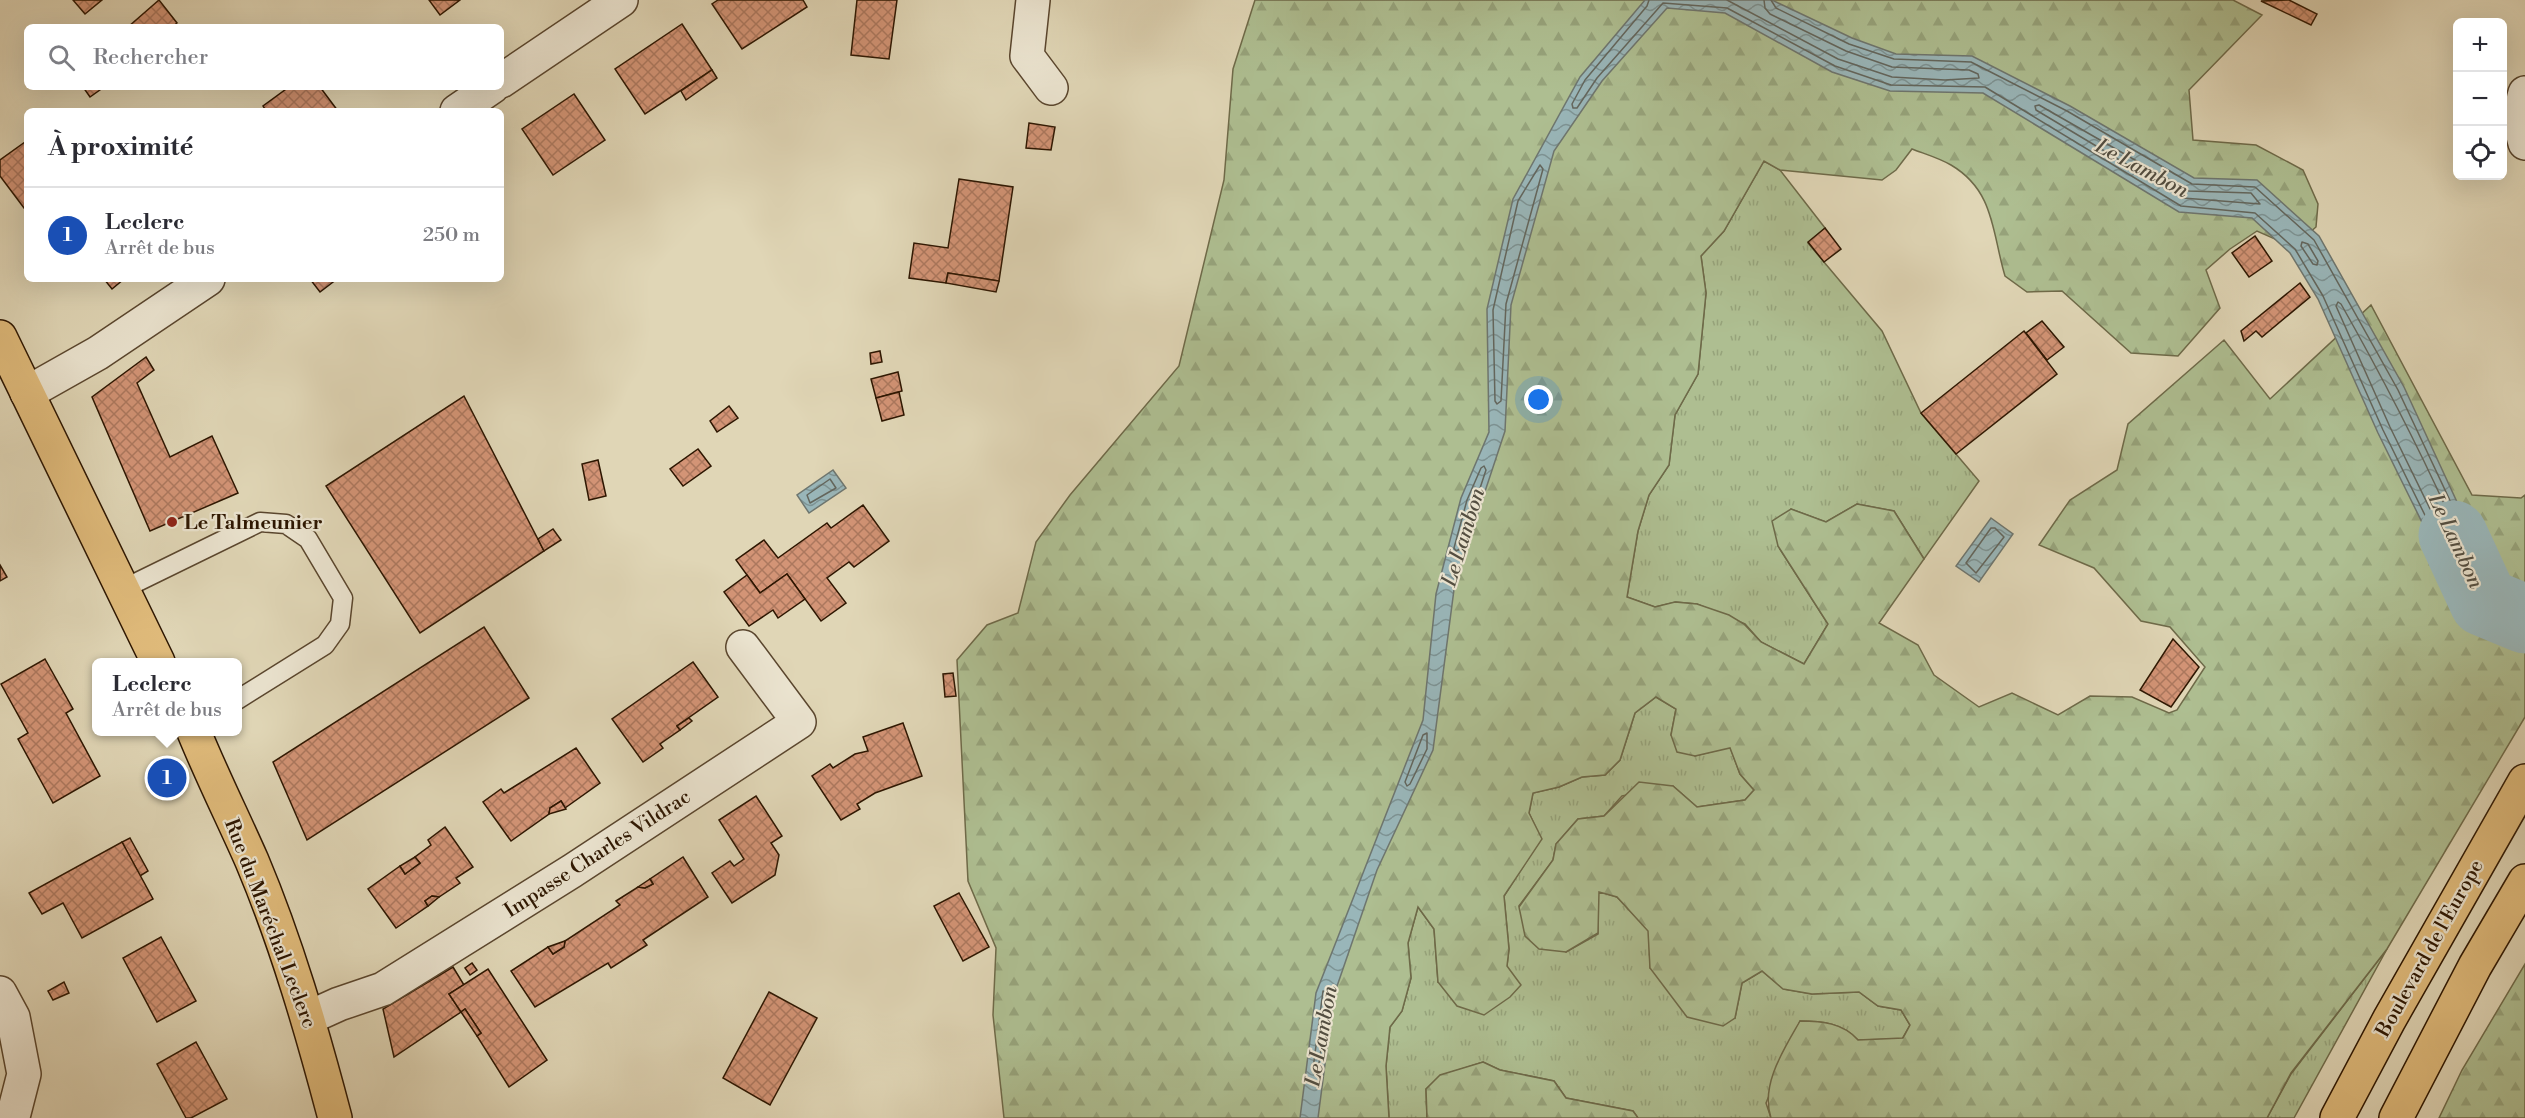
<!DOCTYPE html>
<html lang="fr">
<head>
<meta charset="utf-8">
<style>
	:root { --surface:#fff; --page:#f7f7f7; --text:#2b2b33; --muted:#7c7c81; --line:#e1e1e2; --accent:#ea580c }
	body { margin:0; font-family:"Libre Bodoni",serif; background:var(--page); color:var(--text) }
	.controls { position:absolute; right:18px; top:18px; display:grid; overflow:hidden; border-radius:9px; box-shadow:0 6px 24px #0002 }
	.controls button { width:54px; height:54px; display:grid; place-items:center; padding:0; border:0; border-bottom:2px solid var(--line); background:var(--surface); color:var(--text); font:30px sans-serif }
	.you { position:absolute; left:1539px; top:400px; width:21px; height:21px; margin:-15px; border:4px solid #fff; border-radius:50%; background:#1a73e8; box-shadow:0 0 0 9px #1a73e833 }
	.badge { display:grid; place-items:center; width:39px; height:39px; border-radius:50%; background:var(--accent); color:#fff; font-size:20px; font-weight:700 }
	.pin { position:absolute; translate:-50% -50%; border:3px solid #fff; box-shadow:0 2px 6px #0006 }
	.popup { position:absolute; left:92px; top:658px; width:150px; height:78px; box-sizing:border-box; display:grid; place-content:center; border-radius:9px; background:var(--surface); filter:drop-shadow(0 2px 4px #0005); font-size:20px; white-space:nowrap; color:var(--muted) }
	.popup b { font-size:22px; color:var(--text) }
	.popup::after { content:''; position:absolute; left:50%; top:100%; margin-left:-12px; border:12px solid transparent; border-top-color:var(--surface) }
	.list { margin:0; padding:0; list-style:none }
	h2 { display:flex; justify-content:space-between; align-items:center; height:78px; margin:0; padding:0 24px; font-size:26px }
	h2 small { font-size:20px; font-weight:400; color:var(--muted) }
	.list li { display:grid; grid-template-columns:39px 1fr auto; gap:18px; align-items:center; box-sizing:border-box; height:96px; padding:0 24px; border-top:2px solid var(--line) }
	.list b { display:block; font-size:22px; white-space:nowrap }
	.list p { margin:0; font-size:20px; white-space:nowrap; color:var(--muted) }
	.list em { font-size:20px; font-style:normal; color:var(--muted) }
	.icon { flex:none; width:33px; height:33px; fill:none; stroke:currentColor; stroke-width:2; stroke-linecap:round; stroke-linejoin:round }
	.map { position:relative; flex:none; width:2525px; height:1118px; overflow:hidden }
	.search { position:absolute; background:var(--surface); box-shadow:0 6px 24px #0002; left:24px; top:24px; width:480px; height:66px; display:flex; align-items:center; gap:15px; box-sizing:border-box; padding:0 21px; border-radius:9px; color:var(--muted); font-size:22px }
	.panel { position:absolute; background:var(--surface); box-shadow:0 6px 24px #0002; left:24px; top:108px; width:480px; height:174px; border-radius:9px }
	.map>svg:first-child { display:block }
	.grass { fill:url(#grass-tufts); stroke:#6e6a49; stroke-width:1.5 }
	.forest { fill:url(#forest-firs); stroke:#6e6a49; stroke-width:1.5 }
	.water { fill:url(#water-waves); stroke:#6e766f; stroke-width:1.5 }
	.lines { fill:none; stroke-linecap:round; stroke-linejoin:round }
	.shore { stroke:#63665d; stroke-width:1.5 }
	.river { stroke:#99b6b9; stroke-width:69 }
	.building { fill:url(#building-cross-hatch); stroke:#2d1601; stroke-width:1.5 }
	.service-casing { stroke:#5a462e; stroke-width:21 }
	.minor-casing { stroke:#5a462e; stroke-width:36 }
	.tertiary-casing { stroke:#5a462e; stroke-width:36 }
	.primary-casing { stroke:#2d1601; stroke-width:36 }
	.trunk-casing { stroke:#2d1601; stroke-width:36 }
	.service { stroke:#ebe4d0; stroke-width:18 }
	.minor { stroke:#ebe4d0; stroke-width:33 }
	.tertiary { stroke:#ebe4d0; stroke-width:33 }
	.primary { stroke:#e0bb7b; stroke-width:33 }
	.trunk { stroke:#e0bb7b; stroke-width:33 }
	.poi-dot { fill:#8f2418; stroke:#ebe4d0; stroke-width:2 }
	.labels { text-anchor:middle; stroke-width:4.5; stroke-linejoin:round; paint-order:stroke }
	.poi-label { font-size:20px; font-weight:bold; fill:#2d1601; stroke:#ebe4d0; text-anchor:start }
	.street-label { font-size:20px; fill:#2d1601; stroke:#ebe4d0 }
	.water-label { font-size:21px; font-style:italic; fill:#534e41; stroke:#ebe4d0 }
</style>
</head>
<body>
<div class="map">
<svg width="2525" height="1118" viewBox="0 0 2525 1118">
	<defs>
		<pattern id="grass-tufts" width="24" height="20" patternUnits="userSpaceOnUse" patternTransform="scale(1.5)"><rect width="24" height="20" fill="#aebe91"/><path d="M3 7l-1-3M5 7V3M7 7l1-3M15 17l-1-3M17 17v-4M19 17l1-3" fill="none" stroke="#96a37b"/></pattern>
		<pattern id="forest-firs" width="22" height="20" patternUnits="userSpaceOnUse" patternTransform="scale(1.5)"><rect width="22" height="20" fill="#aebe91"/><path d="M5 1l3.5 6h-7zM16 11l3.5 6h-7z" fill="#96a37b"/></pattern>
		<pattern id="water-waves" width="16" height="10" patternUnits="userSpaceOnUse" patternTransform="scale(1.5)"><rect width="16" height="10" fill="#99b6b9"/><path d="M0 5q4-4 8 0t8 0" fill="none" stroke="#7d9394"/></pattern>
		<pattern id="building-cross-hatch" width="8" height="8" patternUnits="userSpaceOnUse" patternTransform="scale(1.5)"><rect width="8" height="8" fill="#d39476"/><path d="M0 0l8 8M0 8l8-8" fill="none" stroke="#ac785e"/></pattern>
	</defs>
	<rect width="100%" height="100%" fill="#e0d6b6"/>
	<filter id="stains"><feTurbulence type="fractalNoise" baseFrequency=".00333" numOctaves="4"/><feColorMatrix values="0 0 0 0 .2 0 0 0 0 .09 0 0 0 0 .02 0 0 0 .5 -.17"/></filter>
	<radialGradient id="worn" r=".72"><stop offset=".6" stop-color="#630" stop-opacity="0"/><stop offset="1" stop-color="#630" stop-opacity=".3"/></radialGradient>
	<!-- grass -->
	<g class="grass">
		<path d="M1764,161L1780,170L1825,228L1808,243L1882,331L1921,413L1979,481L1924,559L1894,511L1857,504L1826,522L1791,509L1778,546L1828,624L1804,664L1761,642L1745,624L1697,604L1676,602L1655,607L1627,597L1638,531L1649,495L1669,465L1675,415L1698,374L1706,293L1701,256L1724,231Z"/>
		<path d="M1656,697L1676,709L1671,735L1695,756L1730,747L1740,774L1754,790L1745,800L1697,807L1673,786L1622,796L1604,816L1578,819L1556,844L1553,860L1519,906L1566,952L1598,934V891L1617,897L1649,931L1650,968L1735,1018L1742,983L1762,971L1784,989L1812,994L1859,992L1878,1006L1901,1010L1910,1025L1902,1039L1858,1040C1843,1023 1822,1021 1800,1021L1766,1103L1771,1118H1638L1633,1111L1566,1098L1554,1081L1500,1070L1483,1062L1440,1076L1426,1089L1427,1118H1389L1386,1066L1390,1027L1402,1011L1411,978L1408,943L1418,907L1434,929L1438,982L1507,966L1509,949L1504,896L1541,839L1529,813L1533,793L1559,787L1582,777L1605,775L1620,760L1635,713Z"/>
		<path d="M2387,949L2294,1118H2267L2291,1074Z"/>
	</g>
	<!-- forest -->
	<g class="forest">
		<path d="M1255,0H2233L2262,15L2189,90L2193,140L2256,145L2303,170L2318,204L2316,227L2293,247L2257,231L2230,249L2206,270L2220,308L2178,356L2131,353L2062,291L2027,292L2005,276C1992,233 1995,191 1951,165C1939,158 1925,154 1912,149L1896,170L1882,180L1780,170L1764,161L1724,231L1701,256L1706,293L1698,374L1675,415L1669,465L1649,495L1638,531L1627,597L1655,607L1675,602L1697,604L1729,615L1744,624L1761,642L1804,664L1828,624L1778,546L1772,521L1791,509L1826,522L1857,504L1894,511L1924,559L1879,623L1918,645L1934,675L1979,707L2012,693L2058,715L2090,696L2132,697L2169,713L2177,710L2205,667L2170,627L2141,621L2094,568L2039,545L2070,500L2117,470L2128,424L2224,340L2270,399L2371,305L2472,495L2521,498L2525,495V717L2387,949L2291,1073L2267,1118H1771C1760,1085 1784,1049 1800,1021C1822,1021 1843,1023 1858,1040L1903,1038L1910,1025L1901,1010L1878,1006L1859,992L1812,994L1783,989L1762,971L1742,983L1735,1018L1723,1026L1687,1017L1650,968L1648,931L1617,897L1599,892L1598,933L1566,952L1539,949L1525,936L1519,907L1553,860L1556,844L1578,819L1604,816L1639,782L1673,786L1697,807L1745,800L1754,790L1740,774L1730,748L1695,756L1677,752L1671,735L1676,709L1656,697L1635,713L1620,760L1605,775L1582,777L1559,787L1533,793L1529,813L1542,839L1504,896L1509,949L1507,966L1521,985L1510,997L1484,1015L1457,1006L1438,982L1434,929L1418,907L1408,943L1411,978L1402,1011L1390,1027L1386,1066L1389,1118H1004L993,1015L996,948L968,881L957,660L987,625L1018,613L1036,542L1070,495L1179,366L1224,180L1233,69Z"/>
		<path d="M2525,964V1118H2439L2462,1070Z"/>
		<path d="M1483,1062L1500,1070L1554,1081L1566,1098L1633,1111L1638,1118H1427L1426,1089L1440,1075Z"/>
	</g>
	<!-- water -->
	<g class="water">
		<path d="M1645,0H1772L1852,38L1896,54L1972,56L2070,106L2194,178L2257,180L2319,236L2404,387L2475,541L2503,609L2487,631L2444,567L2378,433L2318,299L2290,253L2252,218L2179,212L1983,93L1890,91L1832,72L1725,13L1667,8L1602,81L1554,151L1511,305L1505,431L1455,582L1433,750L1377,870L1334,995L1318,1118H1300L1316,993L1423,720L1436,594L1461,498L1489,432L1487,309L1513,199L1580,77Z"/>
		<path d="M833,470L846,488L809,513L797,495Z"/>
		<path d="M1991,518L2013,534L1979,582L1956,566Z"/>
	</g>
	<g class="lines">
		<!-- shore -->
		<g class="shore">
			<path d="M1649,0L1647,6L1585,80L1572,104L1573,108H1577L1597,78L1663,3L1727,8L1835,66L1891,85L1985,87L2181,206L2255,213L2295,249L2323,296L2383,430L2449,564L2485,617H2490L2496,607L2470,543L2398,390L2314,240L2255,187L2192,184L2067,111L1971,62L1894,59L1849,44L1776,8L1771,0"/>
			<path d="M1727,0L1838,59L1892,77L1945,80L1979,78L1978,74L1969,70L1892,67L1846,51L1770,14L1765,8L1764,0"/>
			<path d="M2039,105L2189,191L2251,193L2260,204L2183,198L2036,110L2035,106Z"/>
			<path d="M1540,165L1543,169L1506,304L1501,401L1497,404L1495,401L1493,310L1518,201Z"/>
			<path d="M2302,242L2308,244L2318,261L2317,265L2313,264L2301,246Z"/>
			<path d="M2338,302L2341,304C2392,394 2439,486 2478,582L2476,586L2473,585L2455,560L2390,427L2336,306Z"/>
			<path d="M1484,466L1486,470L1460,549L1456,551L1454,548L1467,500L1481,468Z"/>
			<path d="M830,479L836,488L810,503L807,495Z"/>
			<path d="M1991,528H1995L2004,537L1976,573L1966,563Z"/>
			<path d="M1427,733V749L1410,784L1407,786L1405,782L1423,735Z"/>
			<path d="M1323,991L1329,994L1318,1070L1315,1072L1313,1069Z"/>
		</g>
		<!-- river -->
		<path class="river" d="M2453,535L2484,602L2525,619"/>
	</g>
	<!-- building -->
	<g class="building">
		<path d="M73,0H102L85,14Z"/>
		<path d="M159,0L177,23L172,27H128Z"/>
		<path d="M429,0H460L440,15Z"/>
		<path d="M718,0H803L807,7L742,49L712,4Z"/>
		<path d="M857,0H897L889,59L851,55Z"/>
		<path d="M2289,0L2317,14L2311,25L2261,1Z"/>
		<path d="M682,24L712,70L645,114L615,69Z"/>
		<path d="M712,70L717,78L686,100L681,91Z"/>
		<path d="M83,87H104L90,97Z"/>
		<path d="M289,87H320L338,111H266L263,106Z"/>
		<path d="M574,94L605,140L553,175L522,129Z"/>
		<path d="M1029,123L1055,127L1051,150L1026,148Z"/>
		<path d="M25,142L27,145V212L0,176V160Z"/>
		<path d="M959,179L1013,187L999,281L948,273L946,283L909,278L914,243L948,248Z"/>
		<path d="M1825,228L1841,249L1824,262L1808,242Z"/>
		<path d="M2255,236L2272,261L2249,277L2232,253Z"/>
		<path d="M948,273L999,281L996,292L946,283Z"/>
		<path d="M104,279H124L112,289Z"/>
		<path d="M310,279H337L320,292Z"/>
		<path d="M2300,283L2310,297L2262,337L2256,331L2244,341L2241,331Z"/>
		<path d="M2042,321L2064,347L2047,360L2026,333Z"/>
		<path d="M2024,331L2057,374L1956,454L1921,413Z"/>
		<path d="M880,351L882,362L871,364L870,353Z"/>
		<path d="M146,357L154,370L137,383L170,457L212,436L238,493L150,531L92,397Z"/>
		<path d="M898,372L902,391L876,398L871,379Z"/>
		<path d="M899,392L904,415L882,421L876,398Z"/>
		<path d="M464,396L544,551L420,633L326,486Z"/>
		<path d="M729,406L738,418L717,432L710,421Z"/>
		<path d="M698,449L711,466L683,486L670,469Z"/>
		<path d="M598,460L606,496L589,500L582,464Z"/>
		<path d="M863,505L889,541L854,567L849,562L827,578L846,603L821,621L787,574L760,593L736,560L764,540L778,558L827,523L831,528Z"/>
		<path d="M553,529L561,540L544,551L538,539Z"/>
		<path d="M0,565L7,577L0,581Z"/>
		<path d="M787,574L805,599L778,618L773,610L749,626L724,592L747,575L760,593Z"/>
		<path d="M484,627L529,698L307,840L273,762Z"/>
		<path d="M2173,639L2199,667L2171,707L2140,690Z"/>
		<path d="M45,659L73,709L66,713L100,776L53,803L18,739L28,733L1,684Z"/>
		<path d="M693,662L718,697L677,726L680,730L660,744L663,748L643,762L612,719Z"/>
		<path d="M953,673L956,696L945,697L943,674Z"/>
		<path d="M689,718L692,721L680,730L677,726Z"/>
		<path d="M903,723L922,776L875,793L857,804L860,809L841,820L812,776L830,764L833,768L855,754L868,751L863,737Z"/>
		<path d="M576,748L600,783L565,808L561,801L550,808L549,814L511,841L483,802L501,789L504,793Z"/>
		<path d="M756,796L782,836L771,843L779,855L775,875L732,903L712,873L730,861L734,866L744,859L719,820Z"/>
		<path d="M561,801L566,809L549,814L550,808Z"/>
		<path d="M445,827L473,867L456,878L460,883L439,897L432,896L425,901L428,906L396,928L368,889L400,866L405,874L420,863L415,857L431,845L428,840Z"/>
		<path d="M130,838L148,871L140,876L122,842Z"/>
		<path d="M122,842L153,899L82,938L63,903L42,914L29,893Z"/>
		<path d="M415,857L420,863L405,874L400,866Z"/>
		<path d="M683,857L708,897L643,940L647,945L611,968L608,963L535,1007L511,971L548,947L553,954L564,947L565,941L620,905L616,901L638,887L645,888L653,884L650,879Z"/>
		<path d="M650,879L653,884L645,888L638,887Z"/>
		<path d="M959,893L989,947L963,961L934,906Z"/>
		<path d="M432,896L439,897L428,906L425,901Z"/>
		<path d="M161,937L196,1001L157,1022L123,958Z"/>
		<path d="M565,941L564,947L553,954L548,947Z"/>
		<path d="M472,963L477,970L470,975L465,968Z"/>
		<path d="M453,967L464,985L449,994L461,1012L394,1057L383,1009Z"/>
		<path d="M488,969L547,1060L509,1087L477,1036L481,1033L465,1009L461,1012L449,994Z"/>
		<path d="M64,982L69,993L53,1000L48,991Z"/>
		<path d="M769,992L817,1018L770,1105L723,1078Z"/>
		<path d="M465,1009L481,1033L477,1036L461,1012Z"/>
		<path d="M196,1042L227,1099L191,1118H186L157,1064Z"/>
	</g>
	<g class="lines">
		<defs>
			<path id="service" d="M121,590L260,522L286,524L308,539L343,598L340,624L325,645L237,700"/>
			<g id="minor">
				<path d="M1033,0L1027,56L1051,88"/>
				<path d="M2525,93C2520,109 2520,127 2525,143"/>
				<path d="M0,993L13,1017L24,1074L14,1113L10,1118"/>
				<path d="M308,1018L339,1004L383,989L572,871L799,722L743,647"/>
			</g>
			<g id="tertiary">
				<path d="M501,81L621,0"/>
				<path d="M457,111L492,87"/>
				<path d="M27,393L98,353L208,279"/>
			</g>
			<g id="primary">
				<path d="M0,337L158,662"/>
				<path d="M194,732C212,776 233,818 252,861C287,944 312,1031 335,1118"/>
			</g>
			<g id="trunk">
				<path d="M2337,1118L2389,1020L2525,781"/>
				<path d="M2396,1118L2475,966L2525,881"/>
			</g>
		</defs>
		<!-- service casing -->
		<use href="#service" class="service-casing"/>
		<!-- minor casing -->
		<use href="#minor" class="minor-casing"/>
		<!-- tertiary casing -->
		<use href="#tertiary" class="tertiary-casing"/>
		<!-- primary casing -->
		<use href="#primary" class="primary-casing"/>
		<!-- trunk casing -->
		<use href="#trunk" class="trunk-casing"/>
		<!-- service -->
		<use href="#service" class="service"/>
		<!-- minor -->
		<use href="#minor" class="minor"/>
		<!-- tertiary -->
		<use href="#tertiary" class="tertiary"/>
		<!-- primary -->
		<use href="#primary" class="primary"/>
		<!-- trunk -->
		<use href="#trunk" class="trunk"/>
	</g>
	<!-- markers -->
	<circle class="poi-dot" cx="172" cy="522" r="6"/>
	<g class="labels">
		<!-- poi labels -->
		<g class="poi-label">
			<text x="184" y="529">Le Talmeunier</text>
		</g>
		<!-- street labels -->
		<g class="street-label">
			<text transform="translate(597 853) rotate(-33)" y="7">Impasse Charles Vildrac</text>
			<text transform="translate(271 923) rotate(69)" y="7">Rue du Maréchal Leclerc</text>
			<text transform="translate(2429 948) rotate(-61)" y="7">Boulevard de l'Europe</text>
		</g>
		<!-- water labels -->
		<g class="water-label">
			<text transform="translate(2142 168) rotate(28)" y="7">Le Lambon</text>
			<text transform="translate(1463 537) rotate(-73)" y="7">Le Lambon</text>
			<text transform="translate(2456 541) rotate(65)" y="7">Le Lambon</text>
			<text transform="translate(1321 1036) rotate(-80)" y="7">Le Lambon</text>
		</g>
	</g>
	<rect width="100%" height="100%" filter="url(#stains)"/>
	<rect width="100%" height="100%" fill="url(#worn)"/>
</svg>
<div class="controls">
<button>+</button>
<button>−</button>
<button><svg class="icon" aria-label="locate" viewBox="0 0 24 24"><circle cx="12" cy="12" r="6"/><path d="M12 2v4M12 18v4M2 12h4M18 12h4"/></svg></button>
</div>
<div class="you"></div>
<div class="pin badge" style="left:167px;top:778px;background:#1a4fb4">1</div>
<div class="popup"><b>Leclerc</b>Arrêt de bus</div>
<div class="search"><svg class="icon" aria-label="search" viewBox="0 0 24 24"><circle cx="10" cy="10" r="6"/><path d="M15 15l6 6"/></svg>Rechercher</div>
<section class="panel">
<h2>À proximité<small></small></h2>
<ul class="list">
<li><span class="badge" style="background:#1a4fb4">1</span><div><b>Leclerc</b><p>Arrêt de bus</p></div><em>250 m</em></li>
</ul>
</section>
</div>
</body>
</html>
